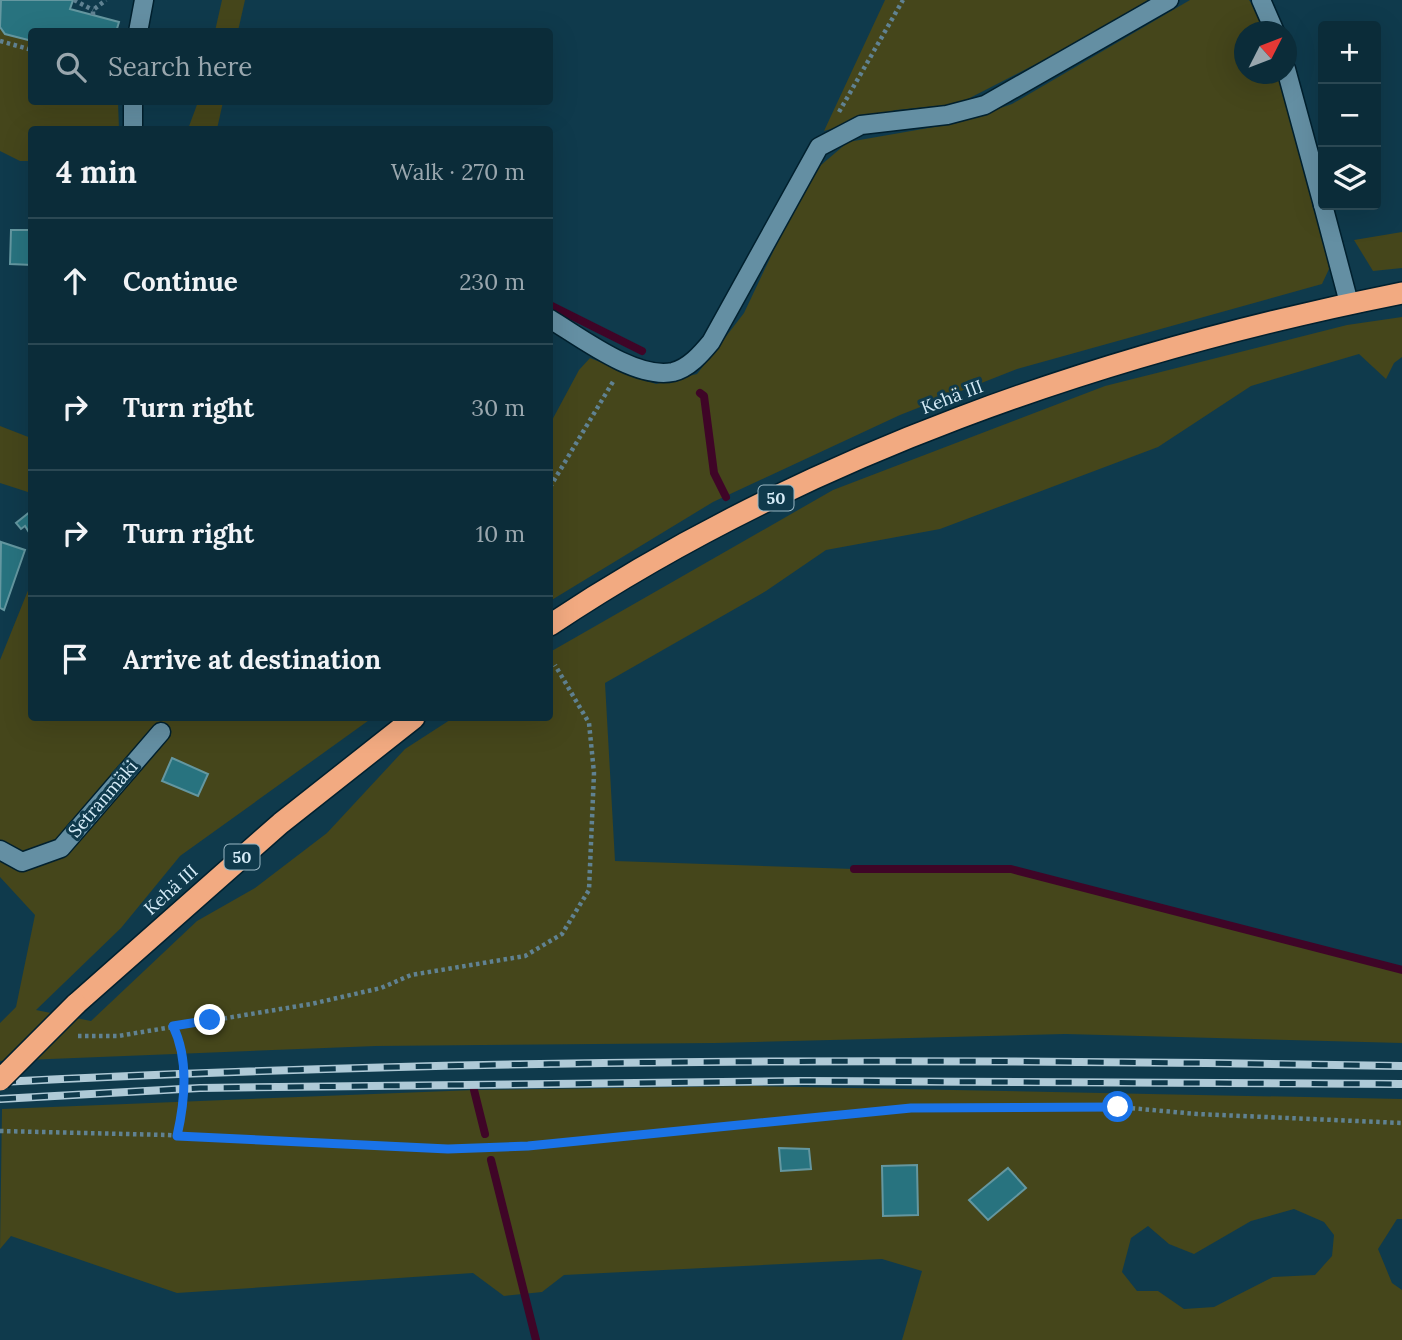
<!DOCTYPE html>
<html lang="en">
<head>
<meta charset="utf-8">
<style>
	:root { --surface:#0b2c39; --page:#193844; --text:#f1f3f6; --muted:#9aa7ae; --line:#2b4853 }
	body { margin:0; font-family:Lora,serif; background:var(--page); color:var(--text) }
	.controls { position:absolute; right:21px; top:21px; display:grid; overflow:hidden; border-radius:7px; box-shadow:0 7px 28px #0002 }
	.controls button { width:63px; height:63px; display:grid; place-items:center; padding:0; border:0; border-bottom:2px solid var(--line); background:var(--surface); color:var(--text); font:35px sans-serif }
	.compass { position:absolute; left:1234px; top:21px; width:63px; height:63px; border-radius:50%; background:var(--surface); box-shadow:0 7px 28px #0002; rotate:48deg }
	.stop { position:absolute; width:21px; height:21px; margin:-16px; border:5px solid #1a73e8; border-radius:50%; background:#fff }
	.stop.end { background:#1a73e8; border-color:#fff; box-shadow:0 2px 7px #0008 }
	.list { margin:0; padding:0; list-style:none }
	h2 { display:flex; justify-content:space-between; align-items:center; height:91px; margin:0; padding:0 28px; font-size:30px }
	h2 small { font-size:23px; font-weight:400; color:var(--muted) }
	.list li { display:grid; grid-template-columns:46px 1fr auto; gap:21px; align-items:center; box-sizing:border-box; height:126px; padding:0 28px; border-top:2px solid var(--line) }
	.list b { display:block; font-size:26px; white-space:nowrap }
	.list em { font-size:23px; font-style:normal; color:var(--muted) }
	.icon { flex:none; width:38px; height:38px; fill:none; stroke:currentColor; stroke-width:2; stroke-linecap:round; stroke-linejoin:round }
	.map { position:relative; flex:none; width:1402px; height:1340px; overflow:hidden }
	.search { position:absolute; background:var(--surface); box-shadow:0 7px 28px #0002; left:28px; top:28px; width:525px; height:77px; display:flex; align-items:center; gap:18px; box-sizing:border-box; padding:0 24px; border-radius:7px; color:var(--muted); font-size:26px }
	.panel { position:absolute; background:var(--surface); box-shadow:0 7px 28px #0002; left:28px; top:126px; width:525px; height:595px; border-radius:7px }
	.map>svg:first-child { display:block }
	.green { fill:#45461b; fill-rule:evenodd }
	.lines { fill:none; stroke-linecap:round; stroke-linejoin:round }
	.stream { stroke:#3f0527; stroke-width:8 }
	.building { fill:#28737f; stroke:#6497a0; stroke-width:2 }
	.minor-casing { stroke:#01202e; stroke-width:21 }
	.highway-casing { stroke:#01202e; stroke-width:24 }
	.path { stroke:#608292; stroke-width:4.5; stroke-dasharray:3.5 3.5; stroke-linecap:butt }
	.minor { stroke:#648fa3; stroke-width:18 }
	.highway { stroke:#f2aa81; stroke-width:21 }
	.rail-casing { stroke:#afcad7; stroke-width:8 }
	.rail { stroke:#0f3a4c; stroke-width:5; stroke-dasharray:16; stroke-linecap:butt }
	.highway-bridge-casing { stroke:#01202e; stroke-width:24; stroke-linecap:butt }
	.highway-bridge { stroke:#f2aa81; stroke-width:21 }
	.route { stroke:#1a73e8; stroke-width:9 }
	.labels { text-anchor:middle; stroke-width:6; stroke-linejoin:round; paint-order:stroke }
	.shield { fill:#0f3a4c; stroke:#9ab7c4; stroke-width:2 }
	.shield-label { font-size:16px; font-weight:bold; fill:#d6ecf8 }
	.street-label { font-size:18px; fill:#d6ecf8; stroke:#0f3a4c }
</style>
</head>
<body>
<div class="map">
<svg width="1402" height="1340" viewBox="0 0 1402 1340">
	<rect width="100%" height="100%" fill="#0f3a4c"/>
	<!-- green -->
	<g class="green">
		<path d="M222,0H245L238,31H215Z"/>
		<path d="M885,0H1148L1085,39L958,104L896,110L824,131Z"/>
		<path d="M1190,0H1249L1263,20L1266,31L1244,32V74H1278L1328,252L1329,269L1322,284L1017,369L900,415L713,502L550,601V424L579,370L590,358L656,384L697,374L744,313L791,214L821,165L848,142L957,123L1012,104Z"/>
		<path d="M0,27L5,34L31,41L32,102H118L119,129L32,130L31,161H20L0,151Z"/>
		<path d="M198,102H223L217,129H188Z"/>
		<path d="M1402,232V268L1373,271L1354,240Z"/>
		<path d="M1402,317V357L1394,363L1386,379L1359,354L1251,386L1158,447L940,529L826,550L766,591L605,683L615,861L854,869H1011L1402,971V1043L1065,1034L715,1043L376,1046L0,1061V1023L16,1007L35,915L0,877V660L31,583L32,718H372L180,856L121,928L36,1010L91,1021L197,921L255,888L327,833L405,749L453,718H550V652L833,490L1105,386L1347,325Z"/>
		<path d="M0,426L31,438V493L0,483Z"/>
		<path d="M754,1086L1402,1099V1219H1397L1378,1249L1392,1283L1402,1290V1340H902L922,1271L882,1259L564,1275L542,1292L504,1296L473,1273L177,1293L11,1236L0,1249L2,1109L474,1090ZM1294,1209L1324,1222L1334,1235L1332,1256L1315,1275L1273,1277L1214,1307L1184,1309L1158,1291H1137L1122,1272L1131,1238L1148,1226L1169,1244L1194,1254L1251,1221Z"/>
	</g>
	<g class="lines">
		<!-- stream -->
		<g class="stream">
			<path d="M550,305L642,351"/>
			<path d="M700,393L704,396L714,473L726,497"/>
			<path d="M854,869H1011L1402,970"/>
			<path d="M474,1090L485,1134"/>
			<path d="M491,1160L536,1340"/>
		</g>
	</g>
	<!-- building -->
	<g class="building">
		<path d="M1,0H73L70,9L119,22L116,32H32V41L5,34L0,27Z"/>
		<path d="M11,230H32V265L10,264Z"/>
		<path d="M31,511L32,533L30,534L25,526L21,529L16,523Z"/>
		<path d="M1,542L25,550L4,610L0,608Z"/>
		<path d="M172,758L208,774L198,796L162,781Z"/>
		<path d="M779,1148L809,1149L811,1169L781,1171Z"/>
		<path d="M917,1165L918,1215L883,1216L882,1166Z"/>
		<path d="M1008,1168L1026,1188L988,1220L969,1200Z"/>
	</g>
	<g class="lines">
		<defs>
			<g id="minor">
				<path d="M1261,0L1275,32"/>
				<path d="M138,32L144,0"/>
				<path d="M1286,69L1323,205"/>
				<path d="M133,102V130"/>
				<path d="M1323,205L1349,303"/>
				<path d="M550,319C580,337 636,380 673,372C689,368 701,354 711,342L819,147L861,125L947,115L985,105L1169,0"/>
				<path d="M0,850L22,862L61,848L161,732"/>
			</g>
			<g id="highway">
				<path d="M550,625C803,456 1105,352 1402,293"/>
				<path d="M76,1004L281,823L414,718"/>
			</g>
		</defs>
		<!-- minor casing -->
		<use href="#minor" class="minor-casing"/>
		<!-- highway casing -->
		<use href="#highway" class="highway-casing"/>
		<!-- path -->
		<g class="path">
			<path d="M74,0L93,10"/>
			<path d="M93,15V10L106,0"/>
			<path d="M0,41L32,50"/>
			<path d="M839,112L903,0"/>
			<path d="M550,487L614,380"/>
			<path d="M173,1026C189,1059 186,1101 177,1136"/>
			<path d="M78,1036H118L311,1004L381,988L411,975L525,956L562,934L589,890L594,773L589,723L555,665"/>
			<path d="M0,1131L167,1135L448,1149L528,1146L911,1108L1118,1107L1197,1114L1402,1123"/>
		</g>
		<!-- minor -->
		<use href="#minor" class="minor"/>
		<!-- highway -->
		<use href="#highway" class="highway"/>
		<defs>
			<g id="rail">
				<path d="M0,1082C467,1058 935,1058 1402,1066"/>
				<path d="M0,1099L200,1088L803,1081L1402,1084"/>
			</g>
		</defs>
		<!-- rail casing -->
		<use href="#rail" class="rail-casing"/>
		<!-- rail -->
		<use href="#rail" class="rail"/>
		<defs>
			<path id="highway-bridge" d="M0,1080L76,1004"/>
		</defs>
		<!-- highway-bridge casing -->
		<use href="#highway-bridge" class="highway-bridge-casing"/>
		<!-- highway-bridge -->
		<use href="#highway-bridge" class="highway-bridge"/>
	</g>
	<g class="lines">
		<!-- route -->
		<path class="route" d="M210,1020L173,1026C189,1059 185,1101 177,1136L448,1149L528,1146L911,1108L1118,1107"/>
	</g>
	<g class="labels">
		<!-- shield labels -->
		<g class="shield">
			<rect x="758.5" y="485.5" width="35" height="25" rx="5"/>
			<rect x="224.5" y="844.5" width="35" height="25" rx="5"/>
		</g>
		<g class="shield-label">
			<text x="776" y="504">50</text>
			<text x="242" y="863">50</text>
		</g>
		<!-- street labels -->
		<g class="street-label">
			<text transform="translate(952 397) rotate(-21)" y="6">Kehä III</text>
			<text transform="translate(103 799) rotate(-49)" y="6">Setranmäki</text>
			<text transform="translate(171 890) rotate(-42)" y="6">Kehä III</text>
		</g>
	</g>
</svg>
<div class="controls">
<button>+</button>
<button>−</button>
<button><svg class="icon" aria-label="layers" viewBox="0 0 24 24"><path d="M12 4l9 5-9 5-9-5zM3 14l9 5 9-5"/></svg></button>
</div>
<svg class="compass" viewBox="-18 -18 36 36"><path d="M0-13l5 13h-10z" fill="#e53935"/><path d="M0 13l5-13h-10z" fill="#9aa7ae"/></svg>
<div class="stop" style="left:1118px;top:1107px"></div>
<div class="stop end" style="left:210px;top:1020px"></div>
<div class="search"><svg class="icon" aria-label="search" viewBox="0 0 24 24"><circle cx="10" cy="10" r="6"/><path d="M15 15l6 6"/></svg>Search here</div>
<section class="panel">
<h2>4 min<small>Walk · 270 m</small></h2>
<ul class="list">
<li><svg class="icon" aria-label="ahead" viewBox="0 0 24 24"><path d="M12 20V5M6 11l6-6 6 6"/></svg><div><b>Continue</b></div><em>230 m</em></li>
<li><svg class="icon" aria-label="right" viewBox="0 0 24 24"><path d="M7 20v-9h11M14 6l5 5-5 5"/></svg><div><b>Turn right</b></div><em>30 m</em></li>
<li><svg class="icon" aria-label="right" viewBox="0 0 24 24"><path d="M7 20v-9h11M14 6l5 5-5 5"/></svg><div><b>Turn right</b></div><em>10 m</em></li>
<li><svg class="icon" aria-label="arrive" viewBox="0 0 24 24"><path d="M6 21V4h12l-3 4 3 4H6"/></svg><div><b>Arrive at destination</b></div></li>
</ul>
</section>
</div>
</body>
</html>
